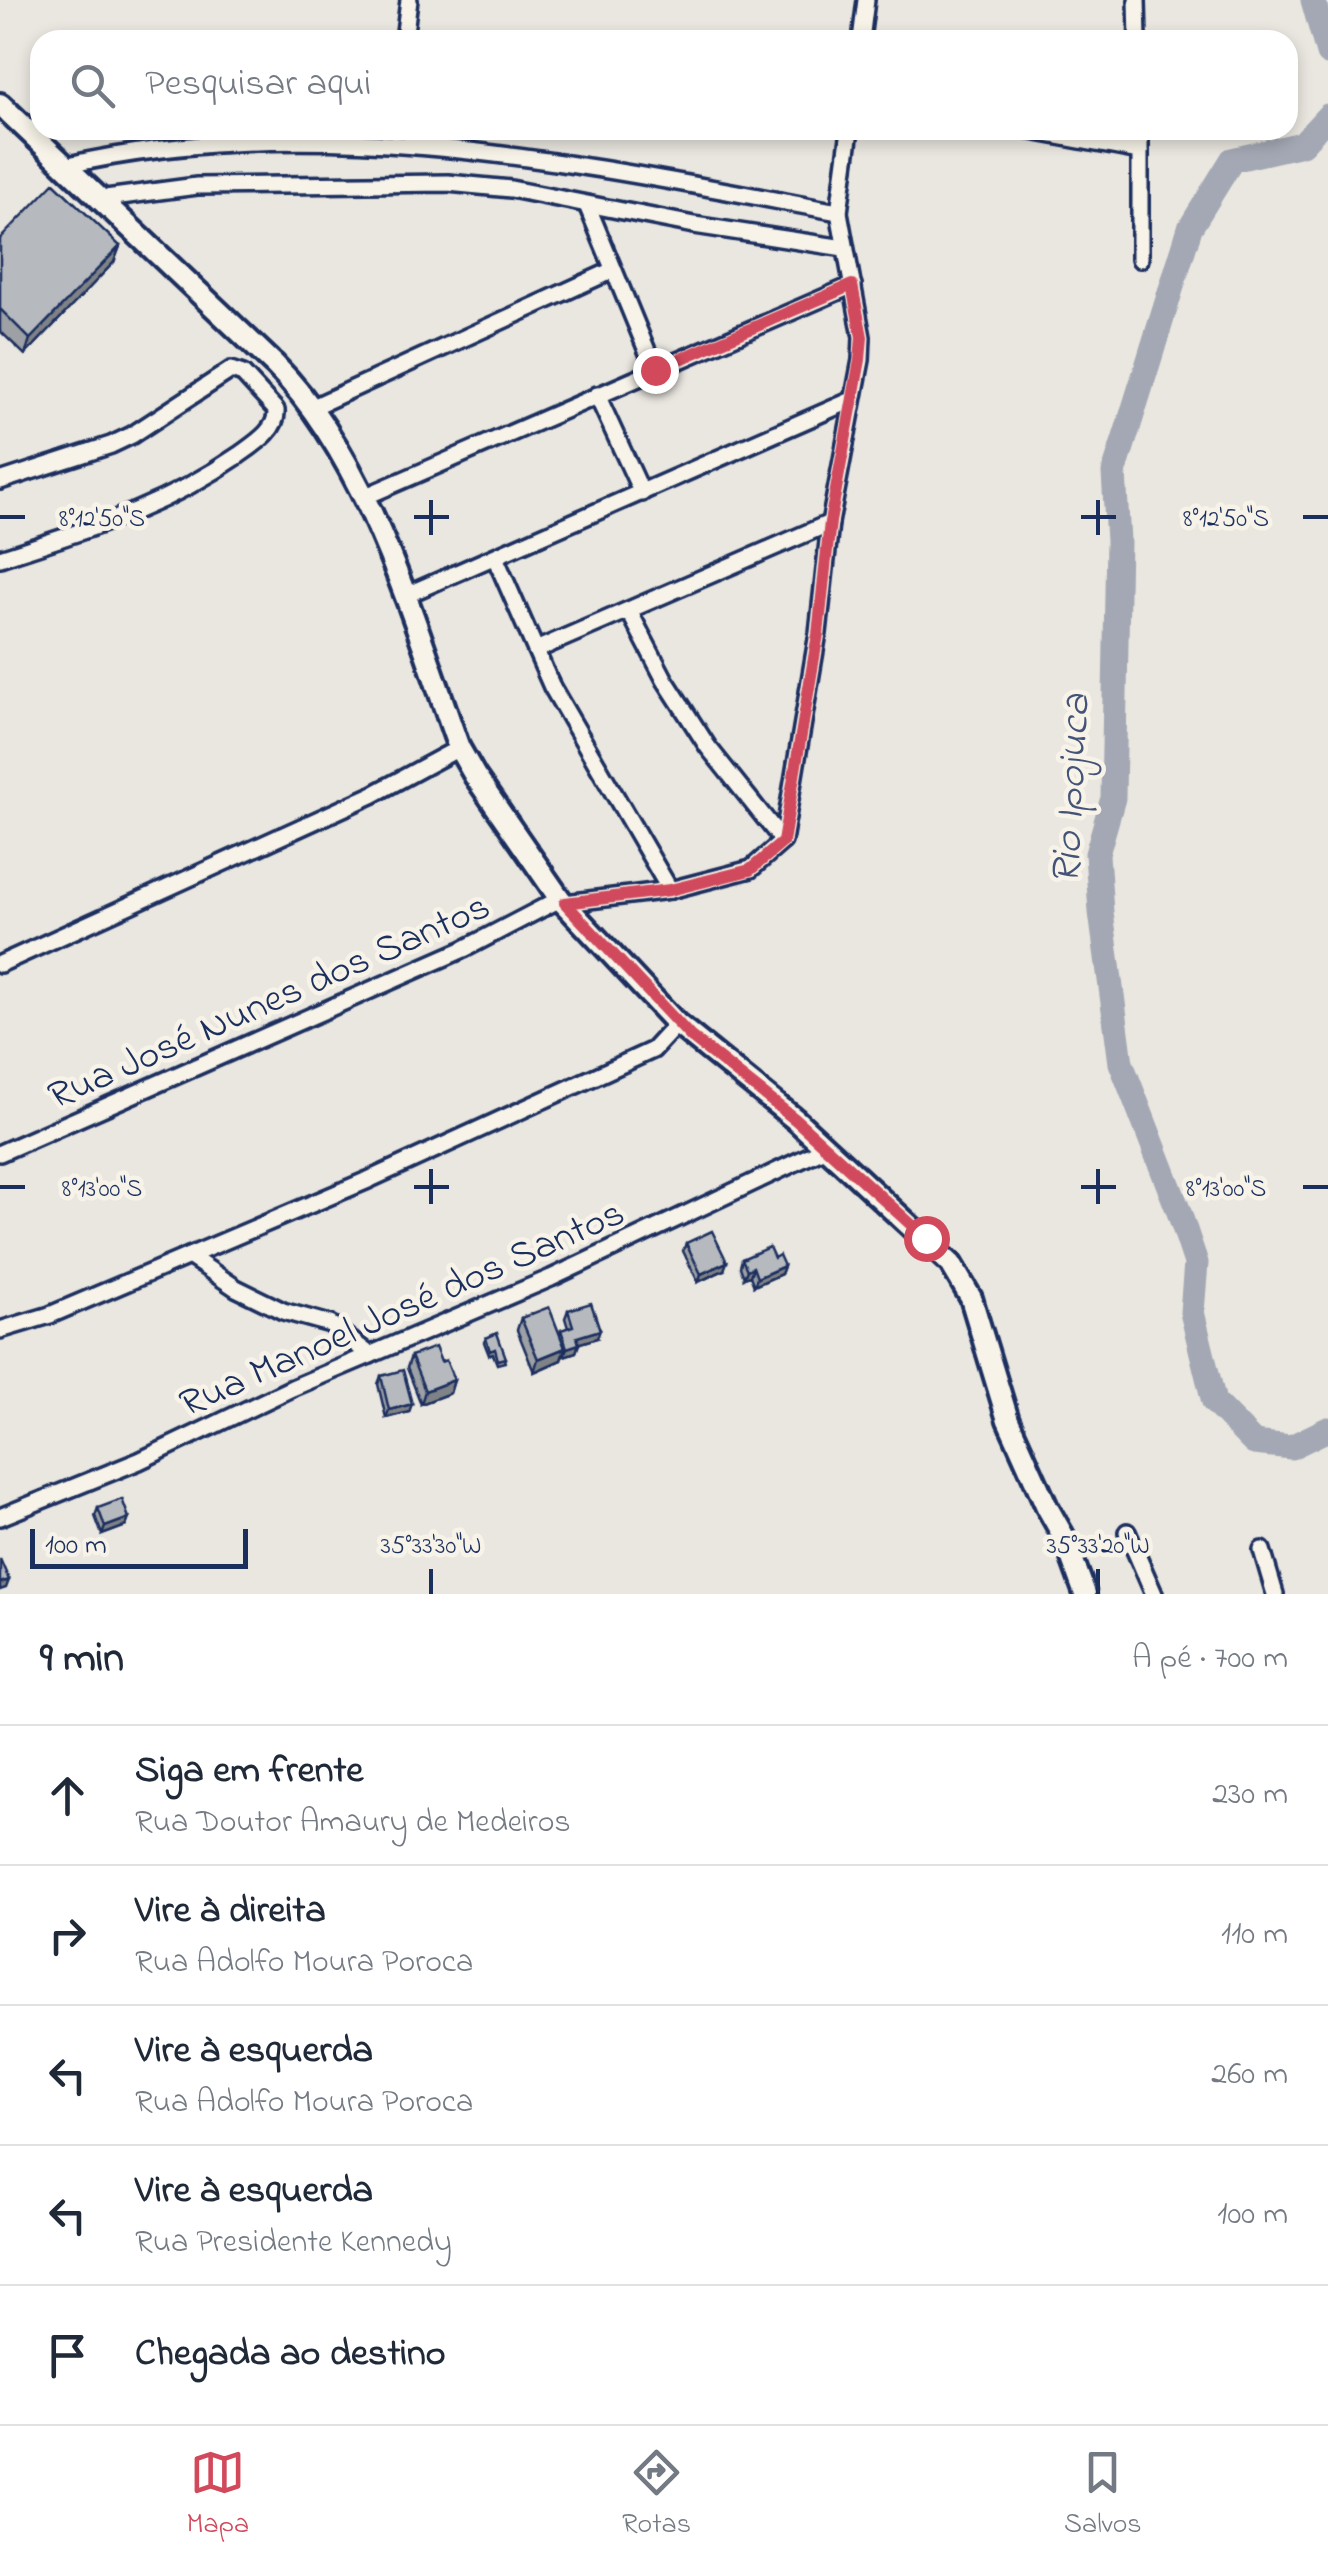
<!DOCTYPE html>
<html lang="pt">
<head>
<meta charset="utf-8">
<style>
	:root { --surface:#fff; --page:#f2f2f3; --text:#1f2937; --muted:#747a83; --line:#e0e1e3; --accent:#d1495b }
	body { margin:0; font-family:"Indie Flower",sans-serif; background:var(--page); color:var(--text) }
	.scale { position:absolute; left:30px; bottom:25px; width:218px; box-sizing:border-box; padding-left:10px; border:5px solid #1b2f5e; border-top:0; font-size:28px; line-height:35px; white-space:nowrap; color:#1b2f5e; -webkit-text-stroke:8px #f7f3e8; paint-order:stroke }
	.stop { position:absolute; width:30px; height:30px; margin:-22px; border:8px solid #d1495b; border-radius:50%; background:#fff }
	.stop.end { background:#d1495b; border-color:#fff; box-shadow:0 2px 10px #0008 }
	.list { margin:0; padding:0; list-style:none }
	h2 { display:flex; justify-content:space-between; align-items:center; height:130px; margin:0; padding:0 40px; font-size:42px }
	h2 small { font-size:32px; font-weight:400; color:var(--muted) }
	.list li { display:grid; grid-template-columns:65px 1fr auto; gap:30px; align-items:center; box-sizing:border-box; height:140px; padding:0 40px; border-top:2px solid var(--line) }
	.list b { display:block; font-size:38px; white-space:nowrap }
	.list p { margin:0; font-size:32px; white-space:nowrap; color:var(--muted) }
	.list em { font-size:32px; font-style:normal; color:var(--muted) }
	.icon { flex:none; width:55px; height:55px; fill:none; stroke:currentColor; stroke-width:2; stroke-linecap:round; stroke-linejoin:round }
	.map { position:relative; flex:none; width:1328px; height:1594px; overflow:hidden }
	.search { position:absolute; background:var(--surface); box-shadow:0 5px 15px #0003; left:30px; right:30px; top:30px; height:110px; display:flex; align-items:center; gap:25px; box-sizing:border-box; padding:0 35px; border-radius:30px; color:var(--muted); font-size:38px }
	.sheet { height:830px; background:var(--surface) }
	nav { display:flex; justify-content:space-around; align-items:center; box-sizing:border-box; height:140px; border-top:2px solid var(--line); background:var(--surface); font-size:28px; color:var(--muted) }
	nav a { display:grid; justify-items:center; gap:5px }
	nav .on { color:var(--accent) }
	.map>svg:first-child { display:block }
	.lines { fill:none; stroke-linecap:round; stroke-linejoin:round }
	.river { stroke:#a3a8b4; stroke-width:25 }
	.minor-casing { stroke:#1b2f5e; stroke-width:22 }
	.tertiary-casing { stroke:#1b2f5e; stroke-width:28 }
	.minor { stroke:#f7f3e8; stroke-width:15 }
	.tertiary { stroke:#f7f3e8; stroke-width:20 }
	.wall { fill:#9da0a4; stroke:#1b2f5e; stroke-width:2.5 }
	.shaded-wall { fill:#7f8286; stroke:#1b2f5e; stroke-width:2.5 }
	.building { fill:#b6babf; stroke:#1b2f5e; stroke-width:2.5 }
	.route { stroke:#d1495b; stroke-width:12 }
	.ticks { fill:none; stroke:#1b2f5e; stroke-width:4 }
	.labels { text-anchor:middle; stroke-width:9; stroke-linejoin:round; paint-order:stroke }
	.street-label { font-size:40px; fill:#1b2f5e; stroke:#f7f3e8 }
	.water-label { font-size:42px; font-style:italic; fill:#445378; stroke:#f7f3e8 }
	.ticks-label { font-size:25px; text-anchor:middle; fill:#1b2f5e; stroke:#f7f3e8; stroke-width:9; stroke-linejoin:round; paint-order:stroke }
</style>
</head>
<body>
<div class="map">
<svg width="1328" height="1594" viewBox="0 0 1328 1594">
	<rect width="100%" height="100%" fill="#eae7e0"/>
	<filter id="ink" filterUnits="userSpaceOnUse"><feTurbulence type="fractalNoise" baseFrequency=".01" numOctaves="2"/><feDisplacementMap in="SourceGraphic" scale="20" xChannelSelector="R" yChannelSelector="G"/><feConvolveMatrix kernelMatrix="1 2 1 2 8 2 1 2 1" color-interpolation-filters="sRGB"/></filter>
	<g filter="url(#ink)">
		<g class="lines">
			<!-- river -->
			<g class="river">
				<path d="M1313,0L1328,53"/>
				<path d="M1328,116L1302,144L1232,160L1190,228L1114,473L1118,541L1113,798L1097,854L1101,912L1121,1063L1179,1212L1196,1263L1192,1312L1214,1402L1254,1443L1291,1447L1328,1429"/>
			</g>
			<defs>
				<g id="minor">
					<path d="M1137,0L1138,40"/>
					<path d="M404,40L409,0"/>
					<path d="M861,40L866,0"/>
					<path d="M1026,130L1140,151"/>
					<path d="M64,166C322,107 584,165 839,212"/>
					<path d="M98,199L197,186L448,183L511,189L694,225L844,248"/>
					<path d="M587,205L655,370"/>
					<path d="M1140,259V130"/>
					<path d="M597,395L642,493"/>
					<path d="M313,407L613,270"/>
					<path d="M0,481L111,445L132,435L231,370L243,374L276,410C278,430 254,444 239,455C161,509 89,529 0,558"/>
					<path d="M364,497L853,285"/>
					<path d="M495,557L552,687L670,890"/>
					<path d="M404,596L852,400"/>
					<path d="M629,611L665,680L708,747L783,841"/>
					<path d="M536,650L830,523"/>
					<path d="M565,903L670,890L751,869L783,841L818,633L830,523L861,360L862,337L839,212L850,130"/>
					<path d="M0,964L372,795L459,748"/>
					<path d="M0,1153L464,949L560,899"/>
					<path d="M189,1256L236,1288L283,1311L330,1324L370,1355"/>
					<path d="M0,1330L50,1315L368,1180L653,1050L677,1024"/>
					<path d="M0,1517L139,1461L292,1388L551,1278L826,1148"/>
					<path d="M1127,1532L1154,1594"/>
					<path d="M1262,1550L1275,1594"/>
				</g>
				<path id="tertiary" d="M0,104L275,365C370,461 414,623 459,748L475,776L560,899L677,1024L796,1120L951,1264L971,1298L1008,1420L1047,1507L1065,1539L1085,1594"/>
			</defs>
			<!-- minor casing -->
			<use href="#minor" class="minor-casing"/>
			<!-- tertiary casing -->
			<use href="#tertiary" class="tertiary-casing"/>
			<!-- minor -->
			<use href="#minor" class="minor"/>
			<!-- tertiary -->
			<use href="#tertiary" class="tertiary"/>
		</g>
		<!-- wall -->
		<g class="wall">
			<path d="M0,239L120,246L114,262L25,355L0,331Z"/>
			<path d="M686,1243L724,1270L698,1282L683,1251Z"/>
			<path d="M774,1258L784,1266L781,1274L754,1286L750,1276L744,1278L740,1267L742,1259Z"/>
			<path d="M568,1310L597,1338L579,1343L576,1352L564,1356L563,1354L561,1360L534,1372L517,1330L521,1318L560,1334L561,1330L568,1328L565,1318Z"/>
			<path d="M486,1338L506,1358L505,1362L497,1364L493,1354L489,1355L484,1342Z"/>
			<path d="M411,1356L441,1362L454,1380L450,1393L421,1404L407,1368Z"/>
			<path d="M381,1376L409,1412L386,1418L378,1384Z"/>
			<path d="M98,1508L129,1518L126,1526L102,1535L95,1516Z"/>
		</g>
		<!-- shaded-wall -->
		<g class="shaded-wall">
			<path d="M120,246L114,262L25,355L30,339Z"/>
			<path d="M727,1262L724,1270L698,1282L701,1274Z"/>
			<path d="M784,1266L781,1274L754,1286L757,1278Z"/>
			<path d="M753,1267L750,1276L744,1278L747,1270Z"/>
			<path d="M600,1330L597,1338L574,1345L577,1337Z"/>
			<path d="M579,1344L576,1352L564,1356L567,1348Z"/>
			<path d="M565,1348L561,1360L534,1372L538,1359Z"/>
			<path d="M454,1380L450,1393L421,1404L425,1391Z"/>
			<path d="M412,1404L409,1412L386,1418L389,1410Z"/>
			<path d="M129,1518L126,1526L102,1535L105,1527Z"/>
			<path d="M9,1580L6,1588L0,1590V1583Z"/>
		</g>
		<!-- building -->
		<g class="building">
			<path d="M54,183L120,246L30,339L0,309V239Z"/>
			<path d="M712,1231L727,1262L701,1274L686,1243Z"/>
			<path d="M769,1247L774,1258L779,1255L784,1266L757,1278L753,1267L747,1270L742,1259Z"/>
			<path d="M591,1303L600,1330L577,1337L579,1344L567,1348L561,1330L573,1326L568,1310Z"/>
			<path d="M549,1307L565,1348L538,1359L521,1318Z"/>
			<path d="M497,1333L506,1358L498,1360L495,1349L490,1351L486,1338Z"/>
			<path d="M435,1347L441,1362L446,1360L454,1380L425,1391L411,1356Z"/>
			<path d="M403,1370L412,1404L389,1410L381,1376Z"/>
			<path d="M122,1499L129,1518L105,1527L98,1508Z"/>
			<path d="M0,1559L9,1580L0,1583Z"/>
		</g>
	</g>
	<g class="lines" filter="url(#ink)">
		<!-- route -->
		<path class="route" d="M655,370L852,285L862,337L860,360L830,522L818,634L783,842L750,870L670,890L565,903L691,1037L796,1120L926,1238"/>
	</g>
	<!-- ticks -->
	<path class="ticks" d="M431,500V535M1098,500V535M0,517H25M414,517H449M1081,517H1116M1303,517H1328M431,1169V1204M1098,1169V1204M0,1187H25M414,1187H449M1081,1187H1116M1303,1187H1328M431,1569V1594M1098,1569V1594"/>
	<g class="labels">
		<!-- street labels -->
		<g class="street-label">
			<text transform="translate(268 999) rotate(-24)" y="14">Rua José Nunes dos Santos</text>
			<text transform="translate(401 1306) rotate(-24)" y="14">Rua Manoel José dos Santos</text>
		</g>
		<!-- water labels -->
		<g class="water-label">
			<text transform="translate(1068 789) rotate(-87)" y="15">Rio Ipojuca</text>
		</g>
	</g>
	<g class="ticks-label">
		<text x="102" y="526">8°12'50"S</text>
		<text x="1226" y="526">8°12'50"S</text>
		<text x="102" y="1196">8°13'00"S</text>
		<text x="1226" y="1196">8°13'00"S</text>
		<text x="431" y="1553">35°33'30"W</text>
		<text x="1098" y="1553">35°33'20"W</text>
	</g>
</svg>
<div class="scale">100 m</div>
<div class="stop" style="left:926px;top:1238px"></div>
<div class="stop end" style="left:655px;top:370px"></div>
<div class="search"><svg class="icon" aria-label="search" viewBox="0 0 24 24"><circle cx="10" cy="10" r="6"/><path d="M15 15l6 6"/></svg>Pesquisar aqui</div>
</div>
<section class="sheet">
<h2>9 min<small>A pé · 700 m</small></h2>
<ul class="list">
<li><svg class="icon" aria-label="ahead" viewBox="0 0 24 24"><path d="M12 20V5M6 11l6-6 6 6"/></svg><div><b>Siga em frente</b><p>Rua Doutor Amaury de Medeiros</p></div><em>230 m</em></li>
<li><svg class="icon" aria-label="right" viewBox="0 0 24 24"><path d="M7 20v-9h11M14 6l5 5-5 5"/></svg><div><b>Vire à direita</b><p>Rua Adolfo Moura Poroca</p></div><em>110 m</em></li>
<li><svg class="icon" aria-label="left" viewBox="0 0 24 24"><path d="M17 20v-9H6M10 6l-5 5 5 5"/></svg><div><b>Vire à esquerda</b><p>Rua Adolfo Moura Poroca</p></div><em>260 m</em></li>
<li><svg class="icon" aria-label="left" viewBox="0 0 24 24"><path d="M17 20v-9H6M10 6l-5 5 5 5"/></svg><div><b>Vire à esquerda</b><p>Rua Presidente Kennedy</p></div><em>100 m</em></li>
<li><svg class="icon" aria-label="arrive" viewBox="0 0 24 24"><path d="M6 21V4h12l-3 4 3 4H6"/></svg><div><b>Chegada ao destino</b></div></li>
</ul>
</section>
<nav>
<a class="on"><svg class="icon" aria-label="map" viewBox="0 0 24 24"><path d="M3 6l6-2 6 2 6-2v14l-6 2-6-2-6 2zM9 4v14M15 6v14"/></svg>Mapa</a>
<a><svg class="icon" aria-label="directions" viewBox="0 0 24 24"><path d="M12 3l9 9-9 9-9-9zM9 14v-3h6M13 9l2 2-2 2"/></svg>Rotas</a>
<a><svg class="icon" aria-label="saved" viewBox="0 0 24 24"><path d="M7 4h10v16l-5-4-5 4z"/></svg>Salvos</a>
</nav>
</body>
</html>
